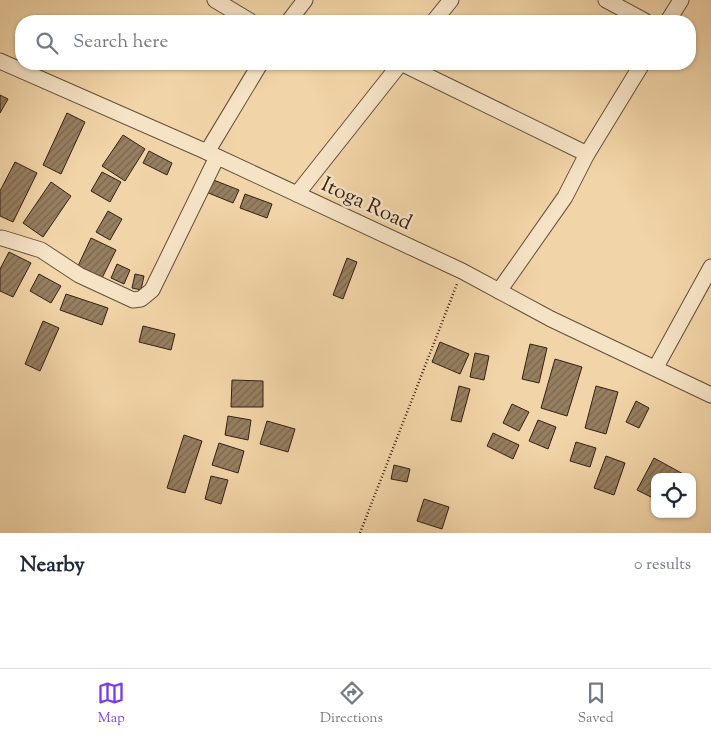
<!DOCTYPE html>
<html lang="en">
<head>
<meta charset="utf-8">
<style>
	:root { --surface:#fff; --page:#f6f6f7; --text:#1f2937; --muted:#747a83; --line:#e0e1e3; --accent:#7c3aed }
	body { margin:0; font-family:"Sorts Mill Goudy",serif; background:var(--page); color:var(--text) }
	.controls { position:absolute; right:15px; bottom:15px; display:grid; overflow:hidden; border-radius:10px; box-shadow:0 1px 4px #0004 }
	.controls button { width:45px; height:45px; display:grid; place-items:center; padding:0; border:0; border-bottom:1px solid var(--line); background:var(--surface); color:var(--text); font:25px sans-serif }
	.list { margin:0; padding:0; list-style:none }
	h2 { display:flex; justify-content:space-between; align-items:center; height:65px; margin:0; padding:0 20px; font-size:21px }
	h2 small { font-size:16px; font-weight:400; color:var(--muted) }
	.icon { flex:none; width:28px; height:28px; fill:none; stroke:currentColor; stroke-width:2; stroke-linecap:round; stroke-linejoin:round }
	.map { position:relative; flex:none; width:711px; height:533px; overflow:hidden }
	.search { position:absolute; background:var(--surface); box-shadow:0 1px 4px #0004; left:15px; right:15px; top:15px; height:55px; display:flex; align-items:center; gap:12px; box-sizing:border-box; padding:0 18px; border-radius:20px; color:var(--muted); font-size:19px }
	.sheet { height:135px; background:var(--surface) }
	nav { display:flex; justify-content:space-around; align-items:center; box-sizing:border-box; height:70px; border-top:1px solid var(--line); background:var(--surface); font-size:14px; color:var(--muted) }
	nav a { display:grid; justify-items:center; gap:2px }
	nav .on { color:var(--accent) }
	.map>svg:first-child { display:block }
	.building { fill:url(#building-hatch); stroke:#342114 }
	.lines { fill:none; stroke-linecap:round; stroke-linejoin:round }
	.street-casing { stroke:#634e39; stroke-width:17 }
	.path { stroke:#342114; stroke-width:2.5; stroke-dasharray:1 2.5; stroke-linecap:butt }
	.street { stroke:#f6e3c6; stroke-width:15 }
	.labels { text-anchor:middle; stroke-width:5; stroke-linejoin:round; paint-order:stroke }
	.street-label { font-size:21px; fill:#342114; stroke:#f6e3c6 }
</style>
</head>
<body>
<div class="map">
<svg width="711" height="533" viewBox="0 0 711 533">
	<defs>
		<pattern id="building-hatch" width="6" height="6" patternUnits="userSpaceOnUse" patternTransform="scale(1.25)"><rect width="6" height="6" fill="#967e60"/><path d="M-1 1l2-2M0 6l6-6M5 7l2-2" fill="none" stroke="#7b674e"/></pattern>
	</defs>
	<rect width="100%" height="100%" fill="#f1d4a7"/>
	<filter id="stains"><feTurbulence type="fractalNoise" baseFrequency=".004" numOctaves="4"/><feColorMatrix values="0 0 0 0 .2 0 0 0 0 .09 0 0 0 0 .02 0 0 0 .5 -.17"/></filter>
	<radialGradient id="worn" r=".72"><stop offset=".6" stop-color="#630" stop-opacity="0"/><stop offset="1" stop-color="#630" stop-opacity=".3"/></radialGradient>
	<!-- building -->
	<g class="building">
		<path d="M0,95L8,99L0,113Z"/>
		<path d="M67,113L85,122L61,174L43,165Z"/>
		<path d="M123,135L145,149L125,181L102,166Z"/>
		<path d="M149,151L172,163L167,175L143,163Z"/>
		<path d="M15,162L37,173L13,222L0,216V191Z"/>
		<path d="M102,172L121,182L110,202L91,191Z"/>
		<path d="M211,179L239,190L233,203L206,192Z"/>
		<path d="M51,182L71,196L43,237L23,223Z"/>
		<path d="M245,194L272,204L267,218L240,208Z"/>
		<path d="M108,211L122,219L110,240L96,232Z"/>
		<path d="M91,238L116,250L102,278L78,266Z"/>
		<path d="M9,252L31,263L13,297L0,291V269Z"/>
		<path d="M347,258L357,262L343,299L333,295Z"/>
		<path d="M117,264L130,270L124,284L111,278Z"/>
		<path d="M39,274L61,286L51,303L30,291Z"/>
		<path d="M135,274L144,276L141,290L132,288Z"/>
		<path d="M66,294L108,308L102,325L60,310Z"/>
		<path d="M43,321L59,328L40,371L25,364Z"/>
		<path d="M143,326L175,334L171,350L139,342Z"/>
		<path d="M440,342L469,354L460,374L432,362Z"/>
		<path d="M530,344L547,348L539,383L522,379Z"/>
		<path d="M475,353L489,356L484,380L470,377Z"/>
		<path d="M555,359L582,367L567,416L541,408Z"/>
		<path d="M232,380L263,381V407H231Z"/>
		<path d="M459,386L470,389L461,422L451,420Z"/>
		<path d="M596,386L618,392L606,434L585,428Z"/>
		<path d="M636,401L649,408L639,428L626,422Z"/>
		<path d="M512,404L529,412L519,431L503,423Z"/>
		<path d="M228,416L251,420L248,440L225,435Z"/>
		<path d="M538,420L556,427L548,449L529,441Z"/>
		<path d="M267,421L295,429L288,452L260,444Z"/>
		<path d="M493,433L519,445L513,459L487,446Z"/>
		<path d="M184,435L202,441L185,493L167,488Z"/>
		<path d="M576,442L596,448L590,467L570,461Z"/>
		<path d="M219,443L244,451L238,473L212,465Z"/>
		<path d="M606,456L625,463L614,495L594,488Z"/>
		<path d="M654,458L685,475L655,477V499L637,490Z"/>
		<path d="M394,465L410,469L407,482L391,479Z"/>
		<path d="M211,476L228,480L221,504L205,499Z"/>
		<path d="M424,499L449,507L442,529L417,521Z"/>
	</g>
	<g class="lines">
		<defs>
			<g id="street">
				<path d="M215,0L250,21"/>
				<path d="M606,0L645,21"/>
				<path d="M289,21L305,0"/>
				<path d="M434,21L451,0"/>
				<path d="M668,21L681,0"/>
				<path d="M0,61L207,152L462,271L551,319L711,395"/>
				<path d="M403,64L587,154"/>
				<path d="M207,152L260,64"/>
				<path d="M297,194L400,64"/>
				<path d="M2,238L41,250L79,275L133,300L141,299L152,290L217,157"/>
				<path d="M499,291L565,197L587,154L642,64"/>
				<path d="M656,367L711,267"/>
			</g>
		</defs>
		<!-- street casing -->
		<use href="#street" class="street-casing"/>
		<!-- path -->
		<path class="path" d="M360,533L457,284"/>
		<!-- street -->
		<use href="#street" class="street"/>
	</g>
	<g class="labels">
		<!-- street labels -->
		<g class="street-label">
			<text transform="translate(367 203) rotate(25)" y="7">Itoga Road</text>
		</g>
	</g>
	<rect width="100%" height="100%" filter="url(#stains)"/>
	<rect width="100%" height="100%" fill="url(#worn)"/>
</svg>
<div class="controls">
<button><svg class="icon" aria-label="locate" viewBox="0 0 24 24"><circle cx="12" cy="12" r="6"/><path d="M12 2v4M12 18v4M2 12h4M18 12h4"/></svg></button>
</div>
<div class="search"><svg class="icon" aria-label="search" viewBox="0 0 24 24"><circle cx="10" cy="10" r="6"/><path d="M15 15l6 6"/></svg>Search here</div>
</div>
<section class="sheet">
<h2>Nearby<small>0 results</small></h2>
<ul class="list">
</ul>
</section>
<nav>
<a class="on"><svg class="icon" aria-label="map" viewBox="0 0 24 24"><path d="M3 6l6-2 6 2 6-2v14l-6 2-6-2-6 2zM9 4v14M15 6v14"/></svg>Map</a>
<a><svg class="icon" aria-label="directions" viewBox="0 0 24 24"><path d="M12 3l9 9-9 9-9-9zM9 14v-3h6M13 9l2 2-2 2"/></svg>Directions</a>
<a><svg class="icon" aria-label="saved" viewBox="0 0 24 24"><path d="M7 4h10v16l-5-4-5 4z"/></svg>Saved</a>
</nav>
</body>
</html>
